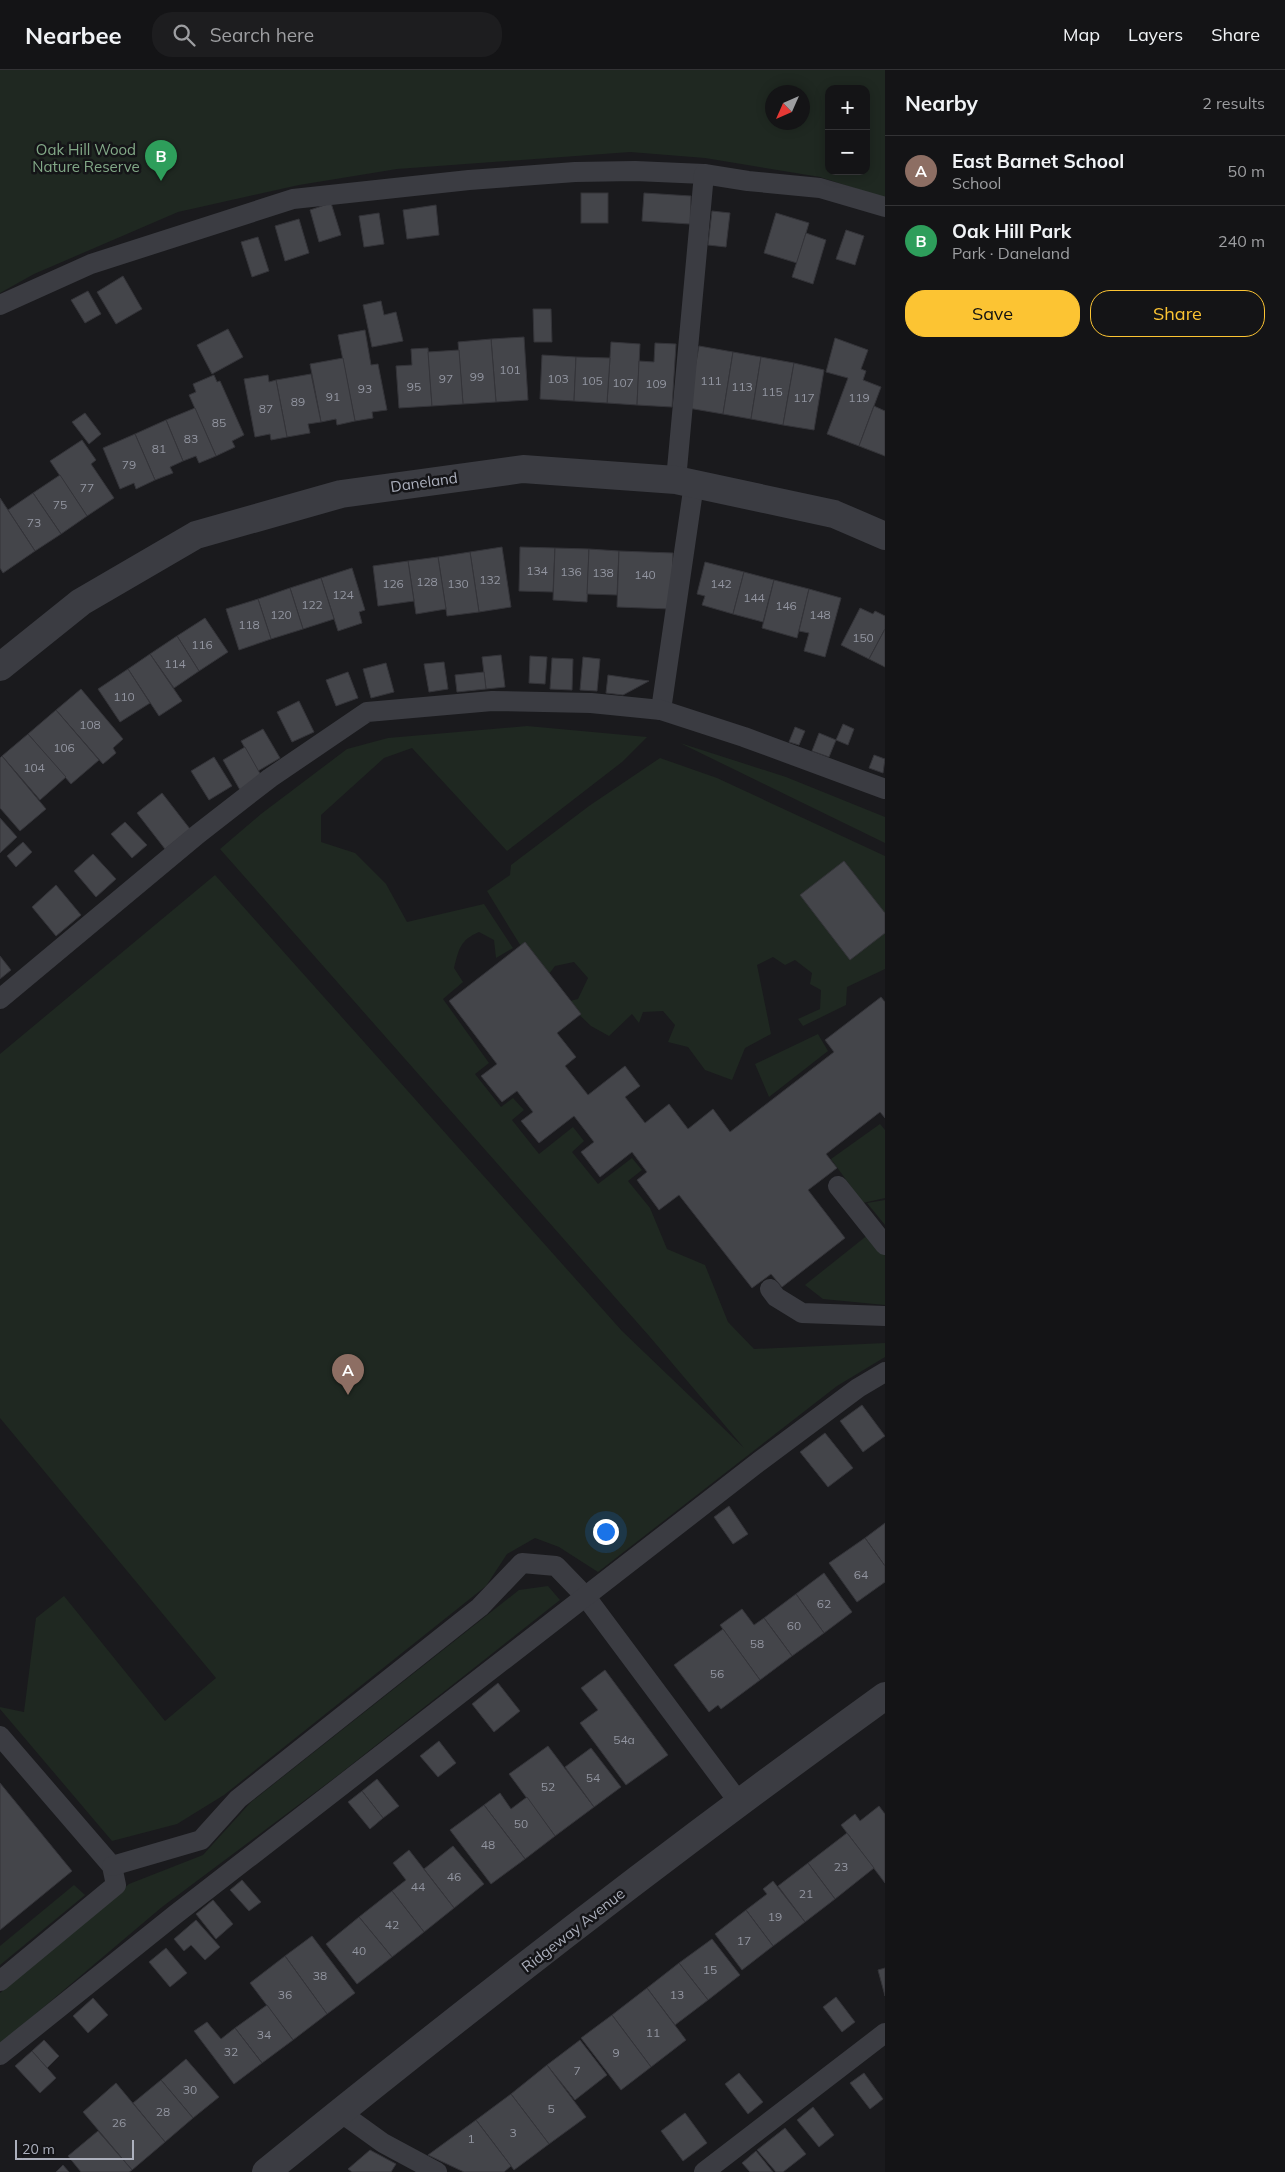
<!DOCTYPE html>
<meta charset="utf-8">
<style>
body{margin:0;font-family:Mulish,sans-serif;background:#1d1d1f;color:#f1f3f6}
.controls{position:absolute;right:15px;top:15px;display:grid;overflow:hidden;border-radius:10px;box-shadow:0 2px 12px #0003}
.controls button{width:45px;height:45px;display:grid;place-items:center;padding:0;border:0;border-bottom:1px solid #333335;background:#141416;color:#f1f3f6;font:25px sans-serif}
.compass{position:absolute;left:765px;top:15px;width:45px;height:45px;border-radius:50%;background:#141416;box-shadow:0 2px 12px #0003;rotate:225deg}
.scale{position:absolute;left:15px;bottom:12px;width:119px;box-sizing:border-box;padding-left:5px;border:2px solid #acb0bd;border-top:0;font-size:14px;line-height:18px;white-space:nowrap;color:#acb0bd;-webkit-text-stroke:4px #151518;paint-order:stroke}
.you{position:absolute;left:605px;top:1461px;width:18px;height:18px;margin:-12px;border:4px solid #fff;border-radius:50%;background:#1a73e8;box-shadow:0 0 0 8px #1a73e833}
.badge{display:grid;place-items:center;width:32px;height:32px;border-radius:50%;background:#fcc433;color:#fff;font-size:16px;font-weight:700}
.pin{position:absolute;translate:-50% -41px;filter:drop-shadow(0 1px 2px #0008)}
.pin::after{content:'';position:absolute;top:26px;width:18px;height:15px;background:inherit;clip-path:polygon(0 0,100% 0,50% 100%)}
.list{margin:0;padding:0;list-style:none}
h2{display:flex;justify-content:space-between;align-items:center;height:65px;margin:0;padding:0 20px;font-size:21px}
h2 small{font-size:16px;font-weight:400;color:#9d9ea1}
.list li{display:grid;grid-template-columns:32px 1fr auto;gap:15px;align-items:center;box-sizing:border-box;height:70px;padding:0 20px;border-top:1px solid #333335}
.list b{display:block;font-size:19px;white-space:nowrap}
.list p{margin:0;font-size:16px;white-space:nowrap;color:#9d9ea1}
.list em{font-size:16px;font-style:normal;color:#9d9ea1}
.actions{display:flex;gap:10px;padding:15px 20px}
.actions a{flex:1;padding:11px 0;border:1px solid #fcc433;border-radius:20px;text-align:center;font-size:18px;color:#fcc433}
.actions .main{background:#fcc433;color:#111}
.icon{flex:none;width:28px;height:28px;fill:none;stroke:currentColor;stroke-width:2;stroke-linecap:round;stroke-linejoin:round}
.map{position:relative;flex:none;width:885px;height:2102px;overflow:hidden}
header{display:flex;align-items:center;gap:30px;box-sizing:border-box;height:70px;padding:0 25px;background:#141416;border-bottom:1px solid #333335}
header strong{font-size:24px}
nav{display:flex;gap:28px;margin-inline-start:auto;font-size:18px}
.search{width:350px;height:45px;background:#1d1d1f;display:flex;align-items:center;gap:12px;box-sizing:border-box;padding:0 18px;border-radius:20px;color:#9d9ea1;font-size:19px}
main{display:flex}
aside{flex:1;background:#141416}
.map>svg:first-child{display:block}
.green{fill:#1f2821;fill-rule:evenodd}
.building{fill:#44454a;stroke:#343439}
.lines{fill:none;stroke-linecap:round;stroke-linejoin:round}
.lane{stroke:#3b3c42;stroke-width:20}
.street{stroke:#3b3c42;stroke-width:28}
.labels{text-anchor:middle;dominant-baseline:central;stroke-width:5;stroke-linejoin:round;paint-order:stroke}
.number-label{font-size:12px;fill:#9295a0}
.park-label{font-size:15px;fill:#82a887;stroke:#151518}
.street-label{font-size:15px;fill:#acb0bd;stroke:#151518}
</style>
<header>
<strong>Nearbee</strong>
<div class="search"><svg class="icon" aria-label="search" viewBox="0 0 24 24"><circle cx="10" cy="10" r="6"/><path d="M15 15l6 6"/></svg>Search here</div>
<nav><a>Map</a><a>Layers</a><a>Share</a></nav>
</header>
<main>
<div class="map">
<svg width="885" height="2102" viewBox="0 0 885 2102">
<rect width="100%" height="100%" fill="#1a1a1d"/>
<g class="green">
<path d="M0 0H885V128L820 107 705 88 630 82 397 99 299 115 178 142 34 204 0 223ZM829 19H866V101H829ZM772 22H802V52H772Z"/>
<path d="M527 656 647 667 622 692 507 781 412 678 384 688 321 745V772L355 783 386 814 407 852 484 834 513 878 496 888 494 870 479 862C460 870 459 879 454 898L463 912 443 929 489 993 475 1004 501 1037 513 1028 524 1040 512 1050 539 1084 573 1057 584 1071 572 1082 598 1114 632 1088 642 1100 628 1111 650 1138 667 1179 705 1195 728 1252 754 1279 885 1273V1287L837 1316 598 1502 559 1477 535 1468 507 1484 486 1516 224 1725 177 1754 112 1771 0 1639V1637L24 1642 36 1548 64 1526 165 1651 216 1608 0 1348V984L215 805 622 1261 744 1378 650 1267 220 779 261 744 347 679 388 668Z"/>
<polygon points="680,673 786,707 885,747 885,773"/>
<polygon points="660,688 717,708 885,786 885,899 847,917 846,935 803,956 798,949 820,939 821,920 810,914 812,903 795,890 785,895 773,887 757,895 771,964 745,978 732,1010 705,1000 688,977 668,972 675,955 663,941 643,942 639,953 632,944 609,966 591,956 566,932 578,929 588,908 574,892 555,896 543,912 487,821 510,805 511,795 589,736"/>
<polygon points="818,964 828,981 769,1027 755,994"/>
<polygon points="880,1054 885,1060 885,1128 863,1133 831,1089"/>
<polygon points="885,1130 885,1155 867,1133"/>
<polygon points="869,1164 885,1184 885,1235 823,1229 805,1215"/>
<polygon points="548,1516 560,1530 337,1706 162,1837 0,1974 0,1923 129,1814 203,1785 251,1732 519,1520"/>
<polygon points="74,1815 85,1825 0,1895 0,1876"/>
</g>
<g class="building">
<rect x="581" y="123" width="27" height="30"/>
<polygon points="644,123 691,126 690,154 642,151"/>
<polygon points="331,133 341,165 319,172 310,140"/>
<polygon points="436,135 439,165 407,169 403,140"/>
<polygon points="712,141 730,143 726,177 708,175"/>
<polygon points="379,143 384,174 364,177 359,146"/>
<polygon points="776,143 809,153 797,193 764,183"/>
<polygon points="299,149 309,183 285,191 275,156"/>
<polygon points="846,160 864,166 855,195 836,189"/>
<polygon points="806,163 826,170 813,214 792,207"/>
<polygon points="258,167 269,201 252,207 241,172"/>
<polygon points="123,206 142,239 116,254 97,222"/>
<polygon points="88,221 101,244 85,253 71,230"/>
<polygon points="381,231 384,245 396,242 403,271 372,277 363,235"/>
<polygon points="533,239 551,239 552,272 534,272"/>
<polygon points="228,259 243,287 212,304 197,275"/>
<polygon points="365,260 371,295 378,294 387,340 372,342 373,348 355,351 338,265"/>
<polygon points="524,267 528,330 496,332 491,269"/>
<polygon points="835,268 868,280 861,299 866,301 863,310 881,317 859,376 827,364 848,308 826,302"/>
<polygon points="491,269 496,332 463,334 458,272"/>
<polygon points="611,272 640,274 637,335 607,333"/>
<polygon points="655,273 676,274 672,337 637,335 639,291 654,292"/>
<polygon points="699,276 733,282 723,344 688,338"/>
<polygon points="428,278 432,336 399,338 396,296 412,295 411,279"/>
<polygon points="459,280 463,334 432,336 428,282"/>
<polygon points="733,282 761,287 751,349 723,344"/>
<polygon points="542,285 576,287 574,331 540,329"/>
<polygon points="576,287 610,288 607,333 574,331"/>
<polygon points="761,287 794,293 783,355 751,349"/>
<polygon points="343,288 355,351 337,355 336,349 321,352 310,294"/>
<polygon points="794,293 824,300 814,360 783,355"/>
<polygon points="311,304 321,352 308,354 310,363 287,367 276,310"/>
<polygon points="214,305 217,312 220,311 244,365 232,371 235,377 216,386 189,325 196,322 193,314"/>
<polygon points="268,305 269,312 276,310 287,367 271,370 270,364 255,367 244,309"/>
<polygon points="874,336 885,341 885,386 859,376"/>
<polygon points="195,338 216,386 199,393 196,386 183,391 166,350"/>
<polygon points="85,343 101,364 89,374 72,352"/>
<polygon points="166,350 183,391 170,397 173,403 155,410 135,364"/>
<polygon points="135,364 155,410 136,419 134,413 120,419 103,378"/>
<polygon points="82,370 96,390 91,394 114,428 87,446 50,391"/>
<polygon points="60,405 87,446 61,464 33,423"/>
<polygon points="33,423 61,464 35,481 8,440"/>
<polygon points="0,428 35,481 3,503 0,498"/>
<polygon points="502,477 511,537 479,542 470,482"/>
<polygon points="520,477 555,478 553,522 519,521"/>
<polygon points="555,478 589,479 587,532 553,530"/>
<polygon points="589,479 619,481 617,525 587,524"/>
<polygon points="619,481 673,483 671,539 617,537"/>
<polygon points="470,482 479,542 447,546 438,487"/>
<polygon points="438,487 446,539 416,544 408,491"/>
<polygon points="408,491 414,531 378,536 373,496"/>
<polygon points="705,492 744,502 733,544 702,535 705,526 697,524"/>
<polygon points="352,498 365,540 359,542 362,553 338,561 321,508"/>
<polygon points="744,502 774,510 763,552 733,544"/>
<polygon points="321,508 334,549 303,559 290,518"/>
<polygon points="774,510 809,519 797,568 762,558"/>
<polygon points="290,518 303,559 271,569 258,529"/>
<polygon points="809,519 841,528 825,587 804,581 809,563 799,561"/>
<polygon points="258,529 271,569 239,580 226,539"/>
<polygon points="860,538 873,544 875,541 885,546 885,559 869,589 841,575"/>
<polygon points="205,548 228,582 199,601 177,566"/>
<polygon points="885,559 885,597 869,589"/>
<polygon points="177,566 199,601 174,618 150,584"/>
<polygon points="150,584 182,631 159,646 128,599"/>
<polygon points="501,585 505,617 486,619 482,587"/>
<polygon points="530,586 547,587 545,614 529,613"/>
<polygon points="583,587 600,589 597,621 580,620"/>
<polygon points="552,588 573,589 572,620 550,619"/>
<polygon points="444,592 448,619 429,622 424,594"/>
<polygon points="386,593 394,622 371,628 363,599"/>
<polygon points="128,599 150,633 120,652 98,619"/>
<polygon points="348,602 358,628 336,636 326,610"/>
<polygon points="484,602 486,619 457,622 455,605"/>
<polygon points="608,605 649,611 623,625 606,623"/>
<polygon points="81,619 123,669 113,678 116,683 103,694 56,640"/>
<polygon points="299,631 314,662 292,672 277,642"/>
<polygon points="56,640 99,690 71,714 28,664"/>
<polygon points="843,654 854,659 848,675 836,670"/>
<polygon points="795,657 805,661 799,675 789,672"/>
<polygon points="263,659 280,688 258,701 241,671"/>
<polygon points="819,663 836,670 829,687 812,681"/>
<polygon points="28,664 66,707 40,730 2,686"/>
<polygon points="245,677 262,707 240,720 223,690"/>
<polygon points="874,685 885,689 883,703 869,698"/>
<polygon points="2,686 46,739 20,761 0,738 0,688"/>
<polygon points="214,687 232,716 209,730 191,701"/>
<polygon points="162,723 190,759 165,779 137,743"/>
<polygon points="0,748 17,767 0,783"/>
<polygon points="125,752 147,775 132,788 111,764"/>
<polygon points="23,772 32,782 16,797 7,786"/>
<polygon points="93,784 116,809 96,827 74,801"/>
<polygon points="844,791 885,843 885,863 850,890 800,825"/>
<polygon points="56,815 81,845 56,866 32,837"/>
<polygon points="525,872 581,944 557,963 576,987 565,996 588,1025 625,996 640,1016 625,1027 645,1053 669,1034 688,1059 713,1039 730,1062 834,982 825,970 881,927 885,932 885,1048 880,1042 826,1084 837,1098 808,1120 845,1168 782,1217 771,1204 752,1218 679,1125 659,1140 637,1110 647,1102 632,1082 600,1107 581,1082 594,1072 574,1046 539,1073 521,1051 533,1042 517,1021 502,1032 481,1006 497,994 449,931"/>
<polygon points="0,886 11,900 0,909"/>
<polygon points="862,1335 885,1366 863,1382 840,1351"/>
<polygon points="825,1363 853,1398 828,1417 800,1382"/>
<polygon points="729,1436 748,1464 733,1474 714,1447"/>
<polygon points="885,1453 885,1496 865,1468"/>
<polygon points="865,1468 885,1496 885,1512 857,1532 829,1493"/>
<polygon points="824,1503 852,1542 824,1563 796,1524"/>
<polygon points="796,1524 824,1563 792,1586 764,1548"/>
<polygon points="742,1539 754,1555 764,1548 792,1586 760,1610 720,1555"/>
<polygon points="723,1559 760,1610 721,1639 718,1635 709,1642 674,1595"/>
<polygon points="605,1600 668,1685 626,1715 580,1653 598,1640 581,1618"/>
<polygon points="498,1613 520,1641 494,1662 472,1634"/>
<polygon points="439,1671 456,1693 438,1707 420,1686"/>
<polygon points="548,1676 594,1737 555,1766 509,1704"/>
<polygon points="591,1678 621,1717 594,1737 565,1697"/>
<polygon points="377,1709 399,1736 383,1748 362,1721"/>
<polygon points="0,1713 72,1801 0,1860"/>
<polygon points="362,1721 383,1748 370,1759 348,1732"/>
<polygon points="500,1723 511,1739 527,1727 555,1766 525,1789 484,1735"/>
<polygon points="484,1735 525,1789 491,1814 450,1760"/>
<polygon points="879,1736 885,1744 885,1813 841,1755 855,1744 860,1751"/>
<polygon points="847,1763 874,1798 835,1829 808,1793"/>
<polygon points="453,1776 484,1814 454,1838 424,1799"/>
<polygon points="409,1780 454,1838 424,1862 392,1821 406,1810 393,1793"/>
<polygon points="808,1793 835,1829 805,1852 778,1816"/>
<polygon points="242,1810 261,1832 249,1841 230,1820"/>
<polygon points="773,1811 805,1852 773,1876 746,1840 767,1824 763,1819"/>
<polygon points="392,1821 424,1862 392,1887 359,1847"/>
<polygon points="213,1830 233,1854 216,1869 196,1844"/>
<polygon points="746,1840 773,1876 742,1900 715,1864"/>
<polygon points="359,1847 392,1887 357,1914 326,1874"/>
<polygon points="196,1850 220,1877 205,1890 191,1875 184,1881 174,1869"/>
<polygon points="312,1866 355,1923 327,1944 285,1886"/>
<polygon points="712,1869 740,1905 708,1930 679,1893"/>
<polygon points="166,1878 187,1903 170,1917 149,1892"/>
<polygon points="285,1886 327,1944 293,1970 250,1913"/>
<polygon points="679,1893 708,1930 675,1955 647,1918"/>
<polygon points="885,1898 885,1926 878,1900"/>
<polygon points="647,1918 686,1970 651,1997 612,1945"/>
<polygon points="836,1927 855,1952 842,1962 823,1937"/>
<polygon points="93,1928 108,1945 88,1963 73,1946"/>
<polygon points="267,1935 293,1970 262,1993 235,1958"/>
<polygon points="612,1945 651,1997 621,2020 581,1968"/>
<polygon points="207,1952 221,1969 235,1958 262,1993 234,2014 194,1961"/>
<polygon points="44,1970 59,1986 47,1998 32,1981"/>
<polygon points="580,1970 607,2005 575,2030 547,1995"/>
<polygon points="32,1981 56,2008 40,2023 15,1996"/>
<polygon points="186,1989 219,2027 193,2048 161,2010"/>
<polygon points="547,1995 586,2047 549,2074 511,2024"/>
<polygon points="739,2003 763,2032 748,2044 725,2014"/>
<polygon points="864,2003 883,2029 870,2039 850,2013"/>
<polygon points="161,2010 193,2048 165,2072 133,2033"/>
<polygon points="116,2013 165,2072 132,2100 83,2042"/>
<polygon points="511,2024 549,2074 514,2100 476,2050"/>
<polygon points="813,2037 834,2065 819,2077 797,2050"/>
<polygon points="685,2043 707,2073 683,2091 661,2061"/>
<polygon points="476,2050 511,2096 504,2102 464,2102 428,2085"/>
<polygon points="785,2058 806,2084 783,2102 776,2102 757,2080"/>
<polygon points="98,2061 132,2100 129,2102 81,2102 68,2086"/>
<polygon points="370,2080 396,2094 391,2102 352,2102 348,2099"/>
<polygon points="756,2081 773,2102 750,2102 742,2093"/>
<polygon points="63,2095 69,2102 56,2102"/>
</g>
<g class="lines">
<g class="lane">
<polyline points="0,235 91,194 293,129 469,110 575,102 635,101 704,104"/>
<polyline points="676,410 704,104 748,111 820,118 885,137"/>
<polyline points="661,640 694,414"/>
<polyline points="0,929 198,764 270,708 367,642 492,631 591,633 661,640 744,667 885,719"/>
<polyline points="838,1116 885,1175"/>
<polyline points="770,1219 776,1227 802,1243 885,1246"/>
<polyline points="0,1666 112,1796 116,1815 0,1911"/>
<polyline points="112,1796 201,1770 238,1729 480,1537 522,1493 556,1496 586,1527 738,1731"/>
<polyline points="0,1985 176,1844 760,1391 858,1318 885,1302"/>
<polyline points="340,2042 383,2073 437,2102"/>
<polyline points="704,2102 885,1963"/>
</g>
<g class="street">
<polyline points="0,597 81,532 196,465 341,424 523,399 676,410 834,444 885,466"/>
<path d="M266 2102C468 1938 674 1778 885 1626"/>
</g>
</g>
<g class="labels">
<g class="number-label">
<text x="510" y="299">101</text>
<text x="477" y="306">99</text>
<text x="446" y="308">97</text>
<text x="558" y="308">103</text>
<text x="592" y="310">105</text>
<text x="711" y="310">111</text>
<text x="623" y="312">107</text>
<text x="656" y="313">109</text>
<text x="414" y="316">95</text>
<text x="742" y="316">113</text>
<text x="365" y="318">93</text>
<text x="772" y="321">115</text>
<text x="333" y="326">91</text>
<text x="804" y="327">117</text>
<text x="859" y="327">119</text>
<text x="298" y="331">89</text>
<text x="266" y="338">87</text>
<text x="219" y="352">85</text>
<text x="191" y="368">83</text>
<text x="159" y="378">81</text>
<text x="129" y="394">79</text>
<text x="87" y="417">77</text>
<text x="60" y="434">75</text>
<text x="34" y="452">73</text>
<text x="537" y="500">134</text>
<text x="571" y="501">136</text>
<text x="603" y="502">138</text>
<text x="645" y="504">140</text>
<text x="490" y="509">132</text>
<text x="427" y="511">128</text>
<text x="393" y="513">126</text>
<text x="458" y="513">130</text>
<text x="721" y="513">142</text>
<text x="343" y="524">124</text>
<text x="754" y="527">144</text>
<text x="312" y="534">122</text>
<text x="786" y="535">146</text>
<text x="281" y="544">120</text>
<text x="820" y="544">148</text>
<text x="249" y="554">118</text>
<text x="863" y="567">150</text>
<text x="202" y="574">116</text>
<text x="175" y="593">114</text>
<text x="124" y="626">110</text>
<text x="90" y="654">108</text>
<text x="64" y="677">106</text>
<text x="34" y="697">104</text>
<text x="861" y="1504">64</text>
<text x="824" y="1533">62</text>
<text x="794" y="1555">60</text>
<text x="757" y="1573">58</text>
<text x="717" y="1603">56</text>
<text x="624" y="1669">54a</text>
<text x="593" y="1707">54</text>
<text x="548" y="1716">52</text>
<text x="521" y="1753">50</text>
<text x="488" y="1774">48</text>
<text x="841" y="1796">23</text>
<text x="454" y="1806">46</text>
<text x="418" y="1816">44</text>
<text x="806" y="1823">21</text>
<text x="775" y="1846">19</text>
<text x="392" y="1854">42</text>
<text x="744" y="1870">17</text>
<text x="359" y="1880">40</text>
<text x="710" y="1899">15</text>
<text x="320" y="1905">38</text>
<text x="285" y="1924">36</text>
<text x="677" y="1924">13</text>
<text x="653" y="1962">11</text>
<text x="264" y="1964">34</text>
<text x="231" y="1981">32</text>
<text x="616" y="1982">9</text>
<text x="577" y="2000">7</text>
<text x="190" y="2019">30</text>
<text x="551" y="2038">5</text>
<text x="163" y="2041">28</text>
<text x="119" y="2052">26</text>
<text x="513" y="2062">3</text>
<text x="471" y="2068">1</text>
</g>
<g class="park-label">
<text x="86" y="79">Oak Hill Wood<tspan x="86" dy="17">Nature Reserve</tspan></text>
</g>
<g class="street-label">
<text transform="translate(424 412) rotate(-8)">Daneland</text>
<text transform="translate(573 1860) rotate(-38)">Ridgeway Avenue</text>
</g>
</g>
</svg>
<div class="controls">
<button>+</button>
<button>−</button>
</div>
<svg class="compass" viewBox="-18 -18 36 36"><path d="M0-13l5 13h-10z" fill="#e53935"/><path d="M0 13l5-13h-10z" fill="#9d9ea1"/></svg>
<div class="scale">20 m</div>
<div class="you"></div>
<div class="pin badge" style="left:348px;top:1325px;background:#8d6e63">A</div>
<div class="pin badge" style="left:161px;top:111px;background:#2e9e5b">B</div>
</div>
<aside>
<h2>Nearby<small>2 results</small></h2>
<ul class="list">
<li><span class="badge" style="background:#8d6e63">A</span><div><b>East Barnet School</b><p>School</p></div><em>50 m</em></li>
<li><span class="badge" style="background:#2e9e5b">B</span><div><b>Oak Hill Park</b><p>Park · Daneland</p></div><em>240 m</em></li>
</ul>
<div class="actions"><a class="main">Save</a><a>Share</a></div>
</aside>
</main>
